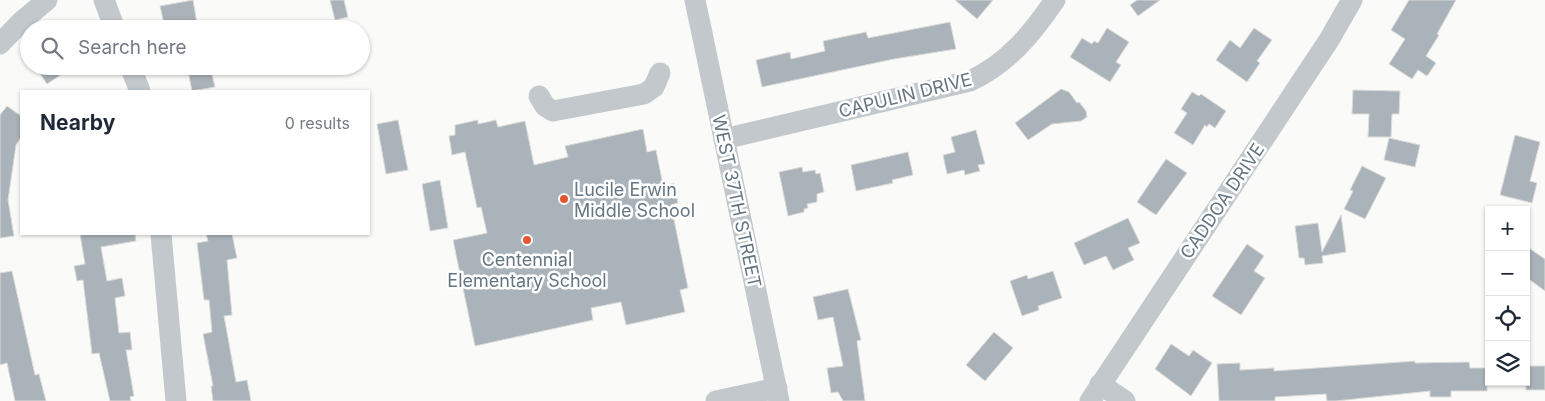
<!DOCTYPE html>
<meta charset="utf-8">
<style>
body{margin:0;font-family:Inter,sans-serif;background:#f2f2f3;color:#1f2937}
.controls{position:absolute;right:15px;bottom:15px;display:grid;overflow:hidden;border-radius:0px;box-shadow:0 1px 4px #0004}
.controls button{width:45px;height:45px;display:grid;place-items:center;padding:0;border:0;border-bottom:1px solid #e0e1e3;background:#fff;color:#1f2937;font:25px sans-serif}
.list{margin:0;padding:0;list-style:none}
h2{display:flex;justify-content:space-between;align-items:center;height:65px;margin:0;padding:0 20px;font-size:21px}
h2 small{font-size:16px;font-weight:400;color:#747a83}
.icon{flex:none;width:28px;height:28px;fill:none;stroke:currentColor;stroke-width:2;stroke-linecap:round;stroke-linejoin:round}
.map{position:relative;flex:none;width:1545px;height:401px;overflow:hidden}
.search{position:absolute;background:#fff;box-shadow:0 1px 4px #0004;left:20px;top:20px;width:350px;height:55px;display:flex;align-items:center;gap:12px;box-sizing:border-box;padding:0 18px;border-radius:28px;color:#747a83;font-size:19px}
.panel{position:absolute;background:#fff;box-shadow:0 1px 4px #0004;left:20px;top:90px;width:350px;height:145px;border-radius:0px}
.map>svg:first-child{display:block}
.building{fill:#aab3b9;stroke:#dcdcda}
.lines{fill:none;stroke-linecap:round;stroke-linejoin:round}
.minor{stroke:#c3c8cc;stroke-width:21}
.poi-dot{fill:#e4572e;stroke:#fff;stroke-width:2}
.labels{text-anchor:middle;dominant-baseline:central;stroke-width:5;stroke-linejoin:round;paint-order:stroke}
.street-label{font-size:18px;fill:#657683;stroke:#fff}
.poi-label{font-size:18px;fill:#657683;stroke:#fff;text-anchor:start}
</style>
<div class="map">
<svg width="1545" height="401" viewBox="0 0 1545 401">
<rect width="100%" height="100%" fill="#fafaf8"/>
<g class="building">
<polygon points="193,0 198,29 165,29 160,6"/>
<polygon points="330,0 344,0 348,17 335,20"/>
<polygon points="955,0 993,0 977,19"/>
<polygon points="1137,0 1160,0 1138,16 1130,5"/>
<polygon points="1409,0 1456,0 1437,34 1439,35 1426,56 1436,63 1427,76 1418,70 1412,79 1389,64 1405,39 1391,30"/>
<polygon points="950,22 956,49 894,59 762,87 756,60 790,52 791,59 825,51 823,41 866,32 868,38"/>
<polygon points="1107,28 1129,42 1116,62 1121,65 1110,82 1070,57 1082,38 1092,44 1094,41 1098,43"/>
<polygon points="1254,28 1272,40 1257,61 1260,63 1247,82 1216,60 1230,40 1240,48"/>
<polygon points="35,66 74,66 47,84"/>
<polygon points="187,66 210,66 215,87 192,91"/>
<polygon points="1061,89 1069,92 1077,103 1079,102 1086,111 1087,117 1081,121 1052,124 1028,140 1015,123"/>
<polygon points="1353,90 1400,91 1399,114 1392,114 1391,137 1368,137 1369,114 1352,114"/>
<polygon points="1192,92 1199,96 1201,94 1226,111 1215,128 1209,124 1207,127 1205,125 1193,145 1174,133 1187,113 1181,109"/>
<polygon points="7,106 21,116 21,137 16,145 8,200 14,236 0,238 0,115"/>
<polygon points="398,120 408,170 386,174 377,124"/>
<polygon points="478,120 478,124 496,120 498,127 525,121 534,165 568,157 565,146 643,129 647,152 656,150 663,185 674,183 678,203 671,205 688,288 680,290 685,312 626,325 621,302 591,308 593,320 475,346 453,240 487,233 481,207 477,208 465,152 452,155 449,136 455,135 455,125"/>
<polygon points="976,130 985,164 978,165 980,171 965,175 964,170 947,174 943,155 955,152 951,137"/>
<polygon points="1515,135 1540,142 1530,181 1537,183 1532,203 1500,195"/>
<polygon points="1389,138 1420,145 1415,167 1384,160"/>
<polygon points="908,152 913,175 892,180 893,183 856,191 851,165"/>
<polygon points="1166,159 1187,173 1156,215 1137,202"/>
<polygon points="1362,166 1386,178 1365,219 1344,209 1353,191 1350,190"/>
<polygon points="802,167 803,172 815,170 816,174 820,173 824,192 817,194 817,202 807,204 808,208 804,209 804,212 788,216 779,172"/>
<polygon points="440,180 448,228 430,231 422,184"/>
<polygon points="1341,215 1346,252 1322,256 1323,263 1305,265 1304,258 1299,258 1295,226 1318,223 1322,252"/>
<polygon points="1128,218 1140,243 1128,248 1134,260 1113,270 1106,256 1084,265 1074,243"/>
<polygon points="80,234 135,234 136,241 101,247 107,281 122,278 125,296 115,298 119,333 130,332 132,350 126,350 134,396 130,397 131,401 110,401 99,353 92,354 83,280 77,281 74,266 85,264"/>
<polygon points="206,234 232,234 237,258 227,260 232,315 224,316 236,382 247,380 251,401 213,401 211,386 213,386 203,334 212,332 209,300 204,300 197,243 208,241"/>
<polygon points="1247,244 1264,256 1254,271 1265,278 1241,315 1212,296"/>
<polygon points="1526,246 1545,259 1545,291 1526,277"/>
<polygon points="12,271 35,375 39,374 46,401 15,401 7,363 0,365 0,273"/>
<polygon points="1053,271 1062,298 1038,306 1039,310 1022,316 1010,281 1027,275 1028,279"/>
<polygon points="848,289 861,340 857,341 865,401 843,401 838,392 831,393 827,368 843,366 833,317 818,320 813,297"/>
<polygon points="994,332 1013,348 985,381 966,365"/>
<polygon points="1171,344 1189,356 1193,350 1212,363 1191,396 1155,369"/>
<polygon points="1415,361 1415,363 1469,362 1470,368 1487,368 1487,391 1451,391 1451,397 1430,397 1430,391 1336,401 1327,401 1326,394 1275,397 1275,401 1219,401 1217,364 1240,363 1240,370 1274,368 1274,371"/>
<rect x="1526" y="366" width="19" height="24"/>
</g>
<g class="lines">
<g class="minor">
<polyline points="104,0 115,29"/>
<polyline points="695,0 779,401"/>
<polyline points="0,44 21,22 47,0"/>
<polyline points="130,66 140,91"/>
<polyline points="539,96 545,106 553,111 644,94 654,87 660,73"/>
<path d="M724 139 970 81C1008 63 1031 35 1055 0"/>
<polyline points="161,234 176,401"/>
<polyline points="1100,384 1125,401"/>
<polyline points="716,401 777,388"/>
<polyline points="1090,401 1329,40 1352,0"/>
</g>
</g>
<g class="poi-dot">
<circle cx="564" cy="199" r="5"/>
<circle cx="527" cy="240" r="5"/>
</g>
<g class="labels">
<g class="street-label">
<text transform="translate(905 95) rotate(-14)">CAPULIN DRIVE</text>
<text transform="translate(737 201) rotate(78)">WEST 37TH STREET</text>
<text transform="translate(1222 201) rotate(-56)">CADDOA DRIVE</text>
</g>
<g class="poi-label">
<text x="574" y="189">Lucile Erwin<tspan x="574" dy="21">Middle School</tspan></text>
<text x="527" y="259" text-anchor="middle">Centennial<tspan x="527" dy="21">Elementary School</tspan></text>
</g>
</g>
</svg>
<div class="controls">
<button>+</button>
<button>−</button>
<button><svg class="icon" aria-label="locate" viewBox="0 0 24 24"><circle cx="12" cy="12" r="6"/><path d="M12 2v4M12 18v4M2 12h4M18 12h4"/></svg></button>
<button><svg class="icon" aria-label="layers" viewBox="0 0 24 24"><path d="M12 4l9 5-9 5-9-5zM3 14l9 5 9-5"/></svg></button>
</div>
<div class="search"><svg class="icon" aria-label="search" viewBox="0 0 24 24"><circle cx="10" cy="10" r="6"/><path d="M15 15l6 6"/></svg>Search here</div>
<section class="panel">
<h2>Nearby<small>0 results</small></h2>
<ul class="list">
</ul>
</section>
</div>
